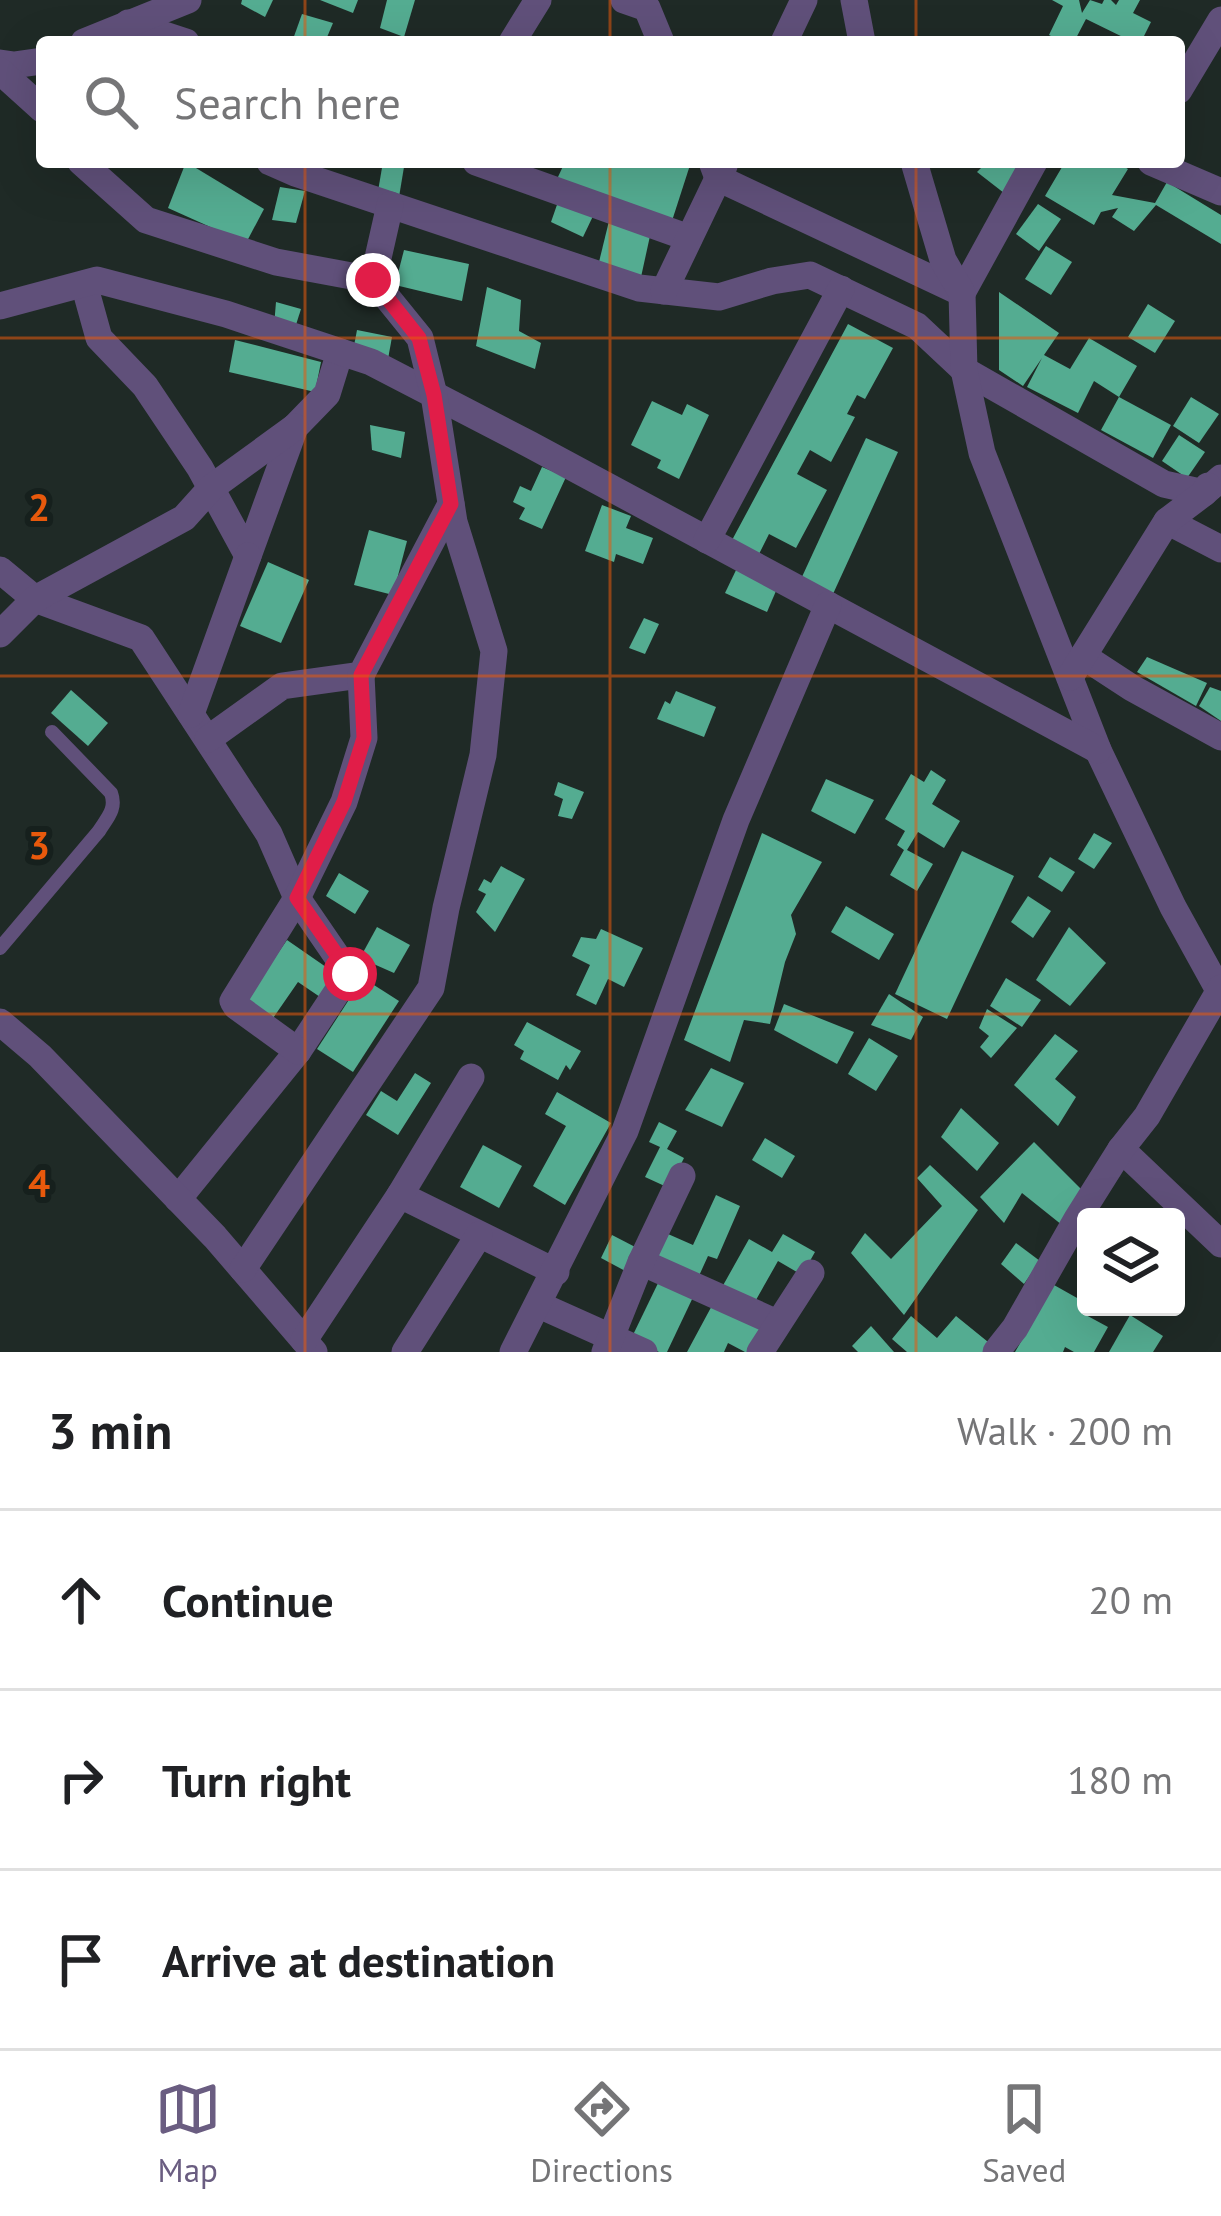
<!DOCTYPE html>
<meta charset="utf-8">
<style>
body{margin:0;font-family:"PT Sans",sans-serif;background:#f6f6f6;color:#202124}
.controls{position:absolute;right:36px;bottom:36px;display:grid;overflow:hidden;border-radius:12px;box-shadow:0 12px 48px #0002}
.controls button{width:108px;height:108px;display:grid;place-items:center;padding:0;border:0;border-bottom:3px solid #e0e0e0;background:#fff;color:#202124;font:60px sans-serif}
.stop{position:absolute;width:36px;height:36px;margin:-27px;border:9px solid #e11d48;border-radius:50%;background:#fff}
.stop.end{background:#e11d48;border-color:#fff;box-shadow:0 3px 12px #0008}
.list{margin:0;padding:0;list-style:none}
h2{display:flex;justify-content:space-between;align-items:center;height:156px;margin:0;padding:0 48px;font-size:51px}
h2 small{font-size:39px;font-weight:400;color:#757577}
.list li{display:grid;grid-template-columns:78px 1fr auto;gap:36px;align-items:center;box-sizing:border-box;height:180px;padding:0 48px;border-top:3px solid #e0e0e0}
.list b{display:block;font-size:45px;white-space:nowrap}
.list em{font-size:39px;font-style:normal;color:#757577}
.icon{flex:none;width:66px;height:66px;fill:none;stroke:currentColor;stroke-width:2;stroke-linecap:round;stroke-linejoin:round}
.map{position:relative;flex:none;width:1221px;height:1352px;overflow:hidden}
.search{position:absolute;background:#fff;box-shadow:0 12px 48px #0002;left:36px;right:36px;top:36px;height:132px;display:flex;align-items:center;gap:30px;box-sizing:border-box;padding:0 42px;border-radius:12px;color:#757577;font-size:45px}
.sheet{height:696px;background:#fff}
nav{display:flex;justify-content:space-around;align-items:center;box-sizing:border-box;height:168px;border-top:3px solid #e0e0e0;background:#fff;font-size:33px;color:#757577}
nav a{display:grid;justify-items:center;gap:6px}
nav .on{color:#6a5d81}
.map>svg:first-child{display:block}
.building{fill:#54ac91}
.lines{fill:none;stroke-linecap:round;stroke-linejoin:round}
.lane{stroke:#60507a;stroke-width:14}
.street{stroke:#60507a;stroke-width:27}
.route{stroke:#e11d48;stroke-width:15}
.grid{fill:none;stroke:#e8590c;stroke-width:3;stroke-opacity:0.55}
.grid-label{font-size:39px;text-anchor:middle;font-weight:bold;fill:#e8590c;stroke:#16201d;stroke-width:12;stroke-linejoin:round;paint-order:stroke}
</style>
<div class="map">
<svg width="1221" height="1352" viewBox="0 0 1221 1352">
<rect width="100%" height="100%" fill="#1f2a26"/>
<g class="building">
<polygon points="242,0 273,0 265,17 241,4"/>
<polygon points="320,0 358,0 353,13"/>
<polygon points="387,0 415,0 404,37 380,28"/>
<polygon points="1052,0 1079,0 1082,13 1090,0 1102,4 1104,0 1111,0 1116,5 1119,0 1140,0 1133,13 1151,22 1141,42 1133,42 1086,19 1074,42 1063,42 1049,35 1063,6"/>
<polygon points="302,14 333,23 325,42 292,42"/>
<polygon points="186,162 264,209 246,243 168,208"/>
<polygon points="383,162 404,167 399,197 378,191"/>
<polygon points="565,162 691,162 670,227 557,179"/>
<polygon points="987,162 1011,162 1021,169 1004,193 977,172"/>
<polygon points="1065,162 1116,162 1128,169 1112,195 1155,203 1167,182 1221,215 1221,244 1156,205 1134,231 1112,217 1118,208 1101,212 1094,225 1045,196"/>
<polygon points="280,187 305,191 296,223 272,220"/>
<polygon points="559,199 594,214 583,237 551,222"/>
<polygon points="1038,204 1061,219 1039,251 1016,234"/>
<polygon points="609,221 650,236 641,277 599,262"/>
<polygon points="1046,246 1072,262 1051,295 1025,279"/>
<polygon points="404,250 469,264 462,301 395,285"/>
<polygon points="487,287 521,300 519,331 541,343 535,369 476,346"/>
<polygon points="999,292 1059,333 1044,355 1070,369 1089,338 1137,366 1119,397 1094,381 1078,413 1027,387 1042,358 1023,386 999,370"/>
<polygon points="276,302 301,309 294,331 274,326"/>
<polygon points="1148,304 1175,321 1155,353 1128,337"/>
<polygon points="848,324 893,348 865,399 857,395 847,414 855,417 831,462 810,450 797,474 827,490 796,548 769,534 758,556 731,542"/>
<polygon points="357,330 392,337 388,359 353,351"/>
<polygon points="235,340 321,362 315,392 229,372"/>
<polygon points="1119,397 1171,425 1153,458 1101,430"/>
<polygon points="1191,397 1219,414 1199,443 1173,426"/>
<polygon points="652,401 682,415 687,404 709,415 679,479 657,468 661,460 631,445"/>
<polygon points="370,425 405,432 401,458 372,450"/>
<polygon points="1179,435 1205,452 1187,478 1162,461"/>
<polygon points="866,438 898,452 833,594 801,579"/>
<polygon points="542,467 566,477 542,529 519,519 525,508 513,502 520,486 531,491"/>
<polygon points="602,505 631,516 626,528 653,538 643,564 616,554 614,562 585,551"/>
<polygon points="369,530 407,541 393,595 354,585"/>
<polygon points="268,562 309,580 281,643 240,626"/>
<polygon points="738,566 779,584 767,612 725,593"/>
<polygon points="644,618 659,624 645,654 629,648"/>
<polygon points="1147,657 1207,683 1196,706 1137,672"/>
<polygon points="1210,687 1221,691 1221,721 1199,706"/>
<polygon points="71,690 108,723 88,746 51,713"/>
<polygon points="676,691 716,707 704,737 657,719 665,701 670,704"/>
<polygon points="931,770 946,780 932,804 960,821 944,848 918,832 907,850 933,864 917,891 890,875 904,850 897,845 905,831 885,819 911,774 924,782"/>
<polygon points="826,779 874,800 855,834 811,811"/>
<polygon points="558,782 584,792 572,819 558,816 563,799 554,795"/>
<polygon points="762,833 822,862 791,915 796,934 785,962 770,1024 744,1020 730,1062 684,1040"/>
<polygon points="1094,833 1112,843 1094,869 1078,859"/>
<polygon points="962,851 1014,876 947,1019 895,994"/>
<polygon points="1050,857 1075,872 1062,892 1038,877"/>
<polygon points="501,866 525,879 495,932 476,912 486,894 478,890 484,879 491,883"/>
<polygon points="339,873 369,891 355,914 326,896"/>
<polygon points="1028,896 1051,911 1033,938 1011,922"/>
<polygon points="846,906 894,934 879,960 831,932"/>
<polygon points="377,927 410,945 394,973 360,958"/>
<polygon points="1069,927 1106,963 1070,1006 1036,980"/>
<polygon points="601,929 643,948 624,987 608,979 596,1005 576,995 590,965 572,956 581,937 596,939"/>
<polygon points="287,940 339,976 323,999 298,982 271,1021 244,1002"/>
<polygon points="363,978 399,1001 353,1072 317,1049"/>
<polygon points="1006,978 1041,1000 1022,1027 990,1006"/>
<polygon points="889,994 923,1017 911,1040 871,1025"/>
<polygon points="784,1004 854,1032 837,1064 774,1030"/>
<polygon points="987,1009 1017,1028 991,1058 980,1047 989,1036 979,1028"/>
<polygon points="527,1022 581,1051 570,1070 566,1065 558,1080 520,1059 524,1051 514,1045"/>
<polygon points="1055,1034 1078,1051 1055,1079 1076,1097 1058,1126 1014,1085"/>
<polygon points="869,1038 898,1056 876,1091 848,1074"/>
<polygon points="711,1068 744,1083 722,1127 685,1110"/>
<polygon points="415,1073 431,1083 398,1135 366,1115 381,1091 397,1101"/>
<polygon points="557,1092 611,1123 565,1205 533,1186 566,1126 545,1114"/>
<polygon points="961,1108 999,1143 977,1171 941,1137"/>
<polygon points="659,1122 677,1131 667,1149 684,1158 669,1188 645,1177 660,1147 649,1142"/>
<polygon points="765,1138 795,1156 782,1178 752,1160"/>
<polygon points="1034,1142 1083,1191 1062,1225 1022,1193 1004,1223 980,1197"/>
<polygon points="483,1145 522,1166 499,1208 460,1187"/>
<polygon points="930,1165 978,1210 904,1315 851,1253 865,1233 891,1259 942,1206 917,1178"/>
<polygon points="716,1195 740,1206 717,1259 708,1256 698,1278 656,1259 668,1234 693,1245"/>
<polygon points="783,1234 815,1252 802,1275 778,1261 752,1307 721,1289 749,1239 772,1252"/>
<polygon points="612,1235 641,1250 629,1273 601,1258"/>
<polygon points="1016,1243 1040,1261 1024,1284 1001,1264"/>
<polygon points="661,1277 695,1293 667,1352 659,1352 631,1339"/>
<polygon points="1054,1285 1086,1303 1088,1307 1084,1314 1108,1327 1094,1352 1074,1352 1065,1347 1063,1352 1015,1352"/>
<polygon points="715,1300 767,1327 754,1352 745,1352 728,1343 724,1352 687,1352"/>
<polygon points="1130,1315 1163,1336 1153,1352 1109,1352"/>
<polygon points="911,1316 937,1338 956,1316 993,1346 988,1352 907,1352 892,1339"/>
<polygon points="871,1326 894,1352 858,1352 852,1346"/>
</g>
<g class="lines">
<path class="lane" d="M0 948 99 831C107 818 117 809 111 793L52 732"/>
<g class="street">
<polyline points="624,0 647,8 661,42"/>
<polyline points="854,0 862,42"/>
<polyline points="128,23 186,42"/>
<polyline points="84,42 188,0"/>
<polyline points="512,42 538,0"/>
<polyline points="784,42 804,0"/>
<polyline points="0,63 14,65 42,61"/>
<polyline points="0,71 42,109"/>
<polyline points="1179,90 1221,20"/>
<polyline points="81,162 146,220 276,262 373,280"/>
<polyline points="270,162 295,173 639,288 719,297 772,281 810,275 917,326 964,370 1164,484 1204,493 1221,478"/>
<polyline points="476,162 689,238"/>
<polyline points="712,162 718,178 962,293 1034,162"/>
<polyline points="914,162 943,260 962,293 964,370 982,453 1098,750 1173,907 1221,994"/>
<polyline points="1151,162 1221,192"/>
<polyline points="84,284 99,338 145,386 200,468 248,556 295,427 327,394 340,352"/>
<polyline points="664,291 724,166"/>
<polyline points="0,306 97,280 226,314 371,362 529,444 1098,750"/>
<polyline points="1167,521 1221,549"/>
<polyline points="707,540 841,289"/>
<polyline points="0,570 35,599 141,638 269,834 297,898 349,974 298,1051 178,1199"/>
<polyline points="0,634 35,599 184,518 211,488 295,427"/>
<polyline points="1083,656 1132,688 1221,737"/>
<polyline points="1070,677 1167,521 1204,493 1208,486"/>
<polyline points="191,714 248,556"/>
<polyline points="208,739 282,686 361,675 451,504"/>
<polyline points="0,1022 40,1056 215,1237 314,1352"/>
<polyline points="298,1051 236,1006 233,1001 297,898 344,802 364,738 361,675"/>
<polyline points="1121,1149 1221,1244"/>
<polyline points="400,1195 556,1272"/>
<polyline points="641,1262 777,1323"/>
<polyline points="243,1269 431,988 446,908 483,755 494,651 454,522 434,395 420,338 373,280 390,205"/>
<polyline points="539,1305 644,1352"/>
<polyline points="304,1340 400,1195 471,1077"/>
<polyline points="405,1352 479,1235"/>
<polyline points="513,1352 625,1131 736,820 828,605"/>
<polyline points="605,1352 641,1262 682,1176"/>
<polyline points="760,1352 811,1273"/>
<polyline points="996,1352 1015,1328 1077,1219 1121,1149 1147,1116 1221,988"/>
</g>
</g>
<g class="lines">
<polyline class="route" points="350,974 297,898 344,802 364,738 361,675 451,504 434,395 419,338 373,280"/>
</g>
<path class="grid" d="M305 0V42M610 0V42M916 0V42M305 162V1352M610 162V1352M916 162V1352M0 338H1221M0 676H1221M0 1014H1221"/>
<g class="grid-label">
<text x="39" y="521">2</text>
<text x="39" y="859">3</text>
<text x="39" y="1197">4</text>
</g>
</svg>
<div class="controls">
<button><svg class="icon" aria-label="layers" viewBox="0 0 24 24"><path d="M12 4l9 5-9 5-9-5zM3 14l9 5 9-5"/></svg></button>
</div>
<div class="stop" style="left:350px;top:974px"></div>
<div class="stop end" style="left:373px;top:280px"></div>
<div class="search"><svg class="icon" aria-label="search" viewBox="0 0 24 24"><circle cx="10" cy="10" r="6"/><path d="M15 15l6 6"/></svg>Search here</div>
</div>
<section class="sheet">
<h2>3 min<small>Walk · 200 m</small></h2>
<ul class="list">
<li><svg class="icon" aria-label="ahead" viewBox="0 0 24 24"><path d="M12 20V5M6 11l6-6 6 6"/></svg><div><b>Continue</b></div><em>20 m</em></li>
<li><svg class="icon" aria-label="right" viewBox="0 0 24 24"><path d="M7 20v-9h11M14 6l5 5-5 5"/></svg><div><b>Turn right</b></div><em>180 m</em></li>
<li><svg class="icon" aria-label="arrive" viewBox="0 0 24 24"><path d="M6 21V4h12l-3 4 3 4H6"/></svg><div><b>Arrive at destination</b></div></li>
</ul>
</section>
<nav>
<a class="on"><svg class="icon" aria-label="map" viewBox="0 0 24 24"><path d="M3 6l6-2 6 2 6-2v14l-6 2-6-2-6 2zM9 4v14M15 6v14"/></svg>Map</a>
<a><svg class="icon" aria-label="directions" viewBox="0 0 24 24"><path d="M12 3l9 9-9 9-9-9zM9 14v-3h6M13 9l2 2-2 2"/></svg>Directions</a>
<a><svg class="icon" aria-label="saved" viewBox="0 0 24 24"><path d="M7 4h10v16l-5-4-5 4z"/></svg>Saved</a>
</nav>
